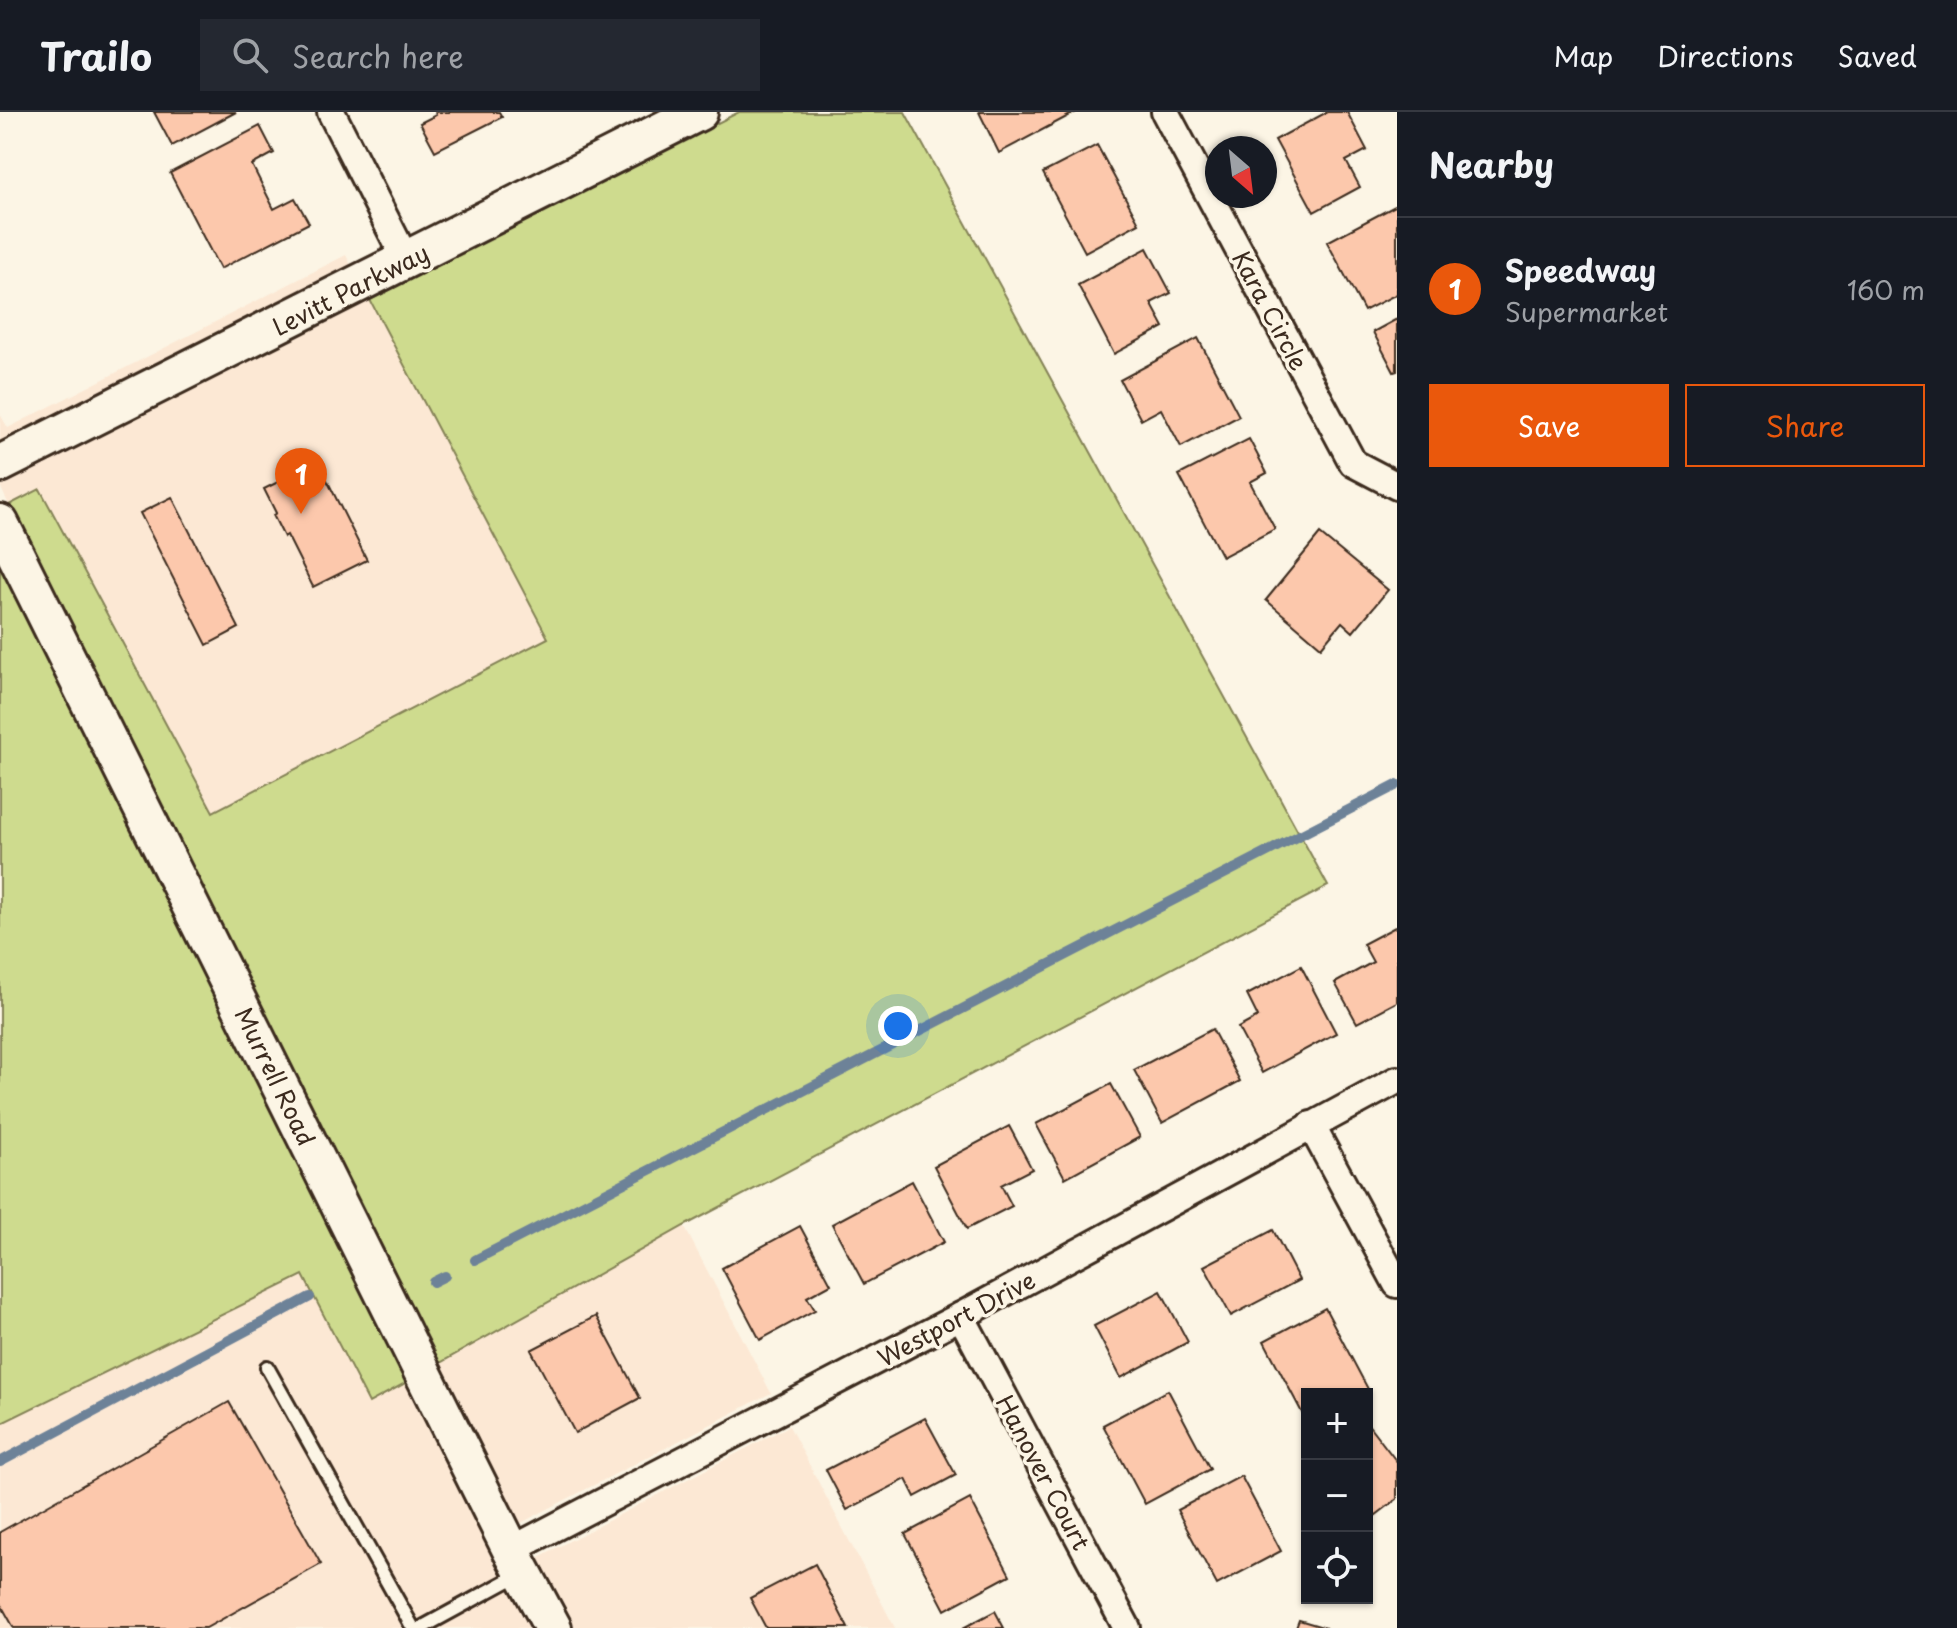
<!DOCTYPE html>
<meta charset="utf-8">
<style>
body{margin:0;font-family:"Playpen Sans",sans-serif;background:#242831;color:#f1f3f6}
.controls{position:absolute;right:24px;bottom:24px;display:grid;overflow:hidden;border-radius:0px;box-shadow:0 2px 6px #0004}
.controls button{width:72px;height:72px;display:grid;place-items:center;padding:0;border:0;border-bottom:2px solid #363941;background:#171b24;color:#f1f3f6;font:40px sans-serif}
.compass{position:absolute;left:1205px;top:24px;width:72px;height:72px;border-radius:50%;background:#171b24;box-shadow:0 2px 6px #0004;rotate:152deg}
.you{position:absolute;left:898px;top:914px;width:28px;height:28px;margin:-20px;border:6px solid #fff;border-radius:50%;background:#1a73e8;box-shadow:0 0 0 12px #1a73e833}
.badge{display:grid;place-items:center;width:52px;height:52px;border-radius:50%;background:#ea580c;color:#fff;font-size:26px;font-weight:700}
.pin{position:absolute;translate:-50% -66px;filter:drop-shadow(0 2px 4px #0008)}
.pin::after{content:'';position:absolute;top:42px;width:28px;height:24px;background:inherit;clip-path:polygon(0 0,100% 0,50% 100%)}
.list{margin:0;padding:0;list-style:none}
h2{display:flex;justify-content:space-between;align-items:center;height:104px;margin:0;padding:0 32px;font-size:34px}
h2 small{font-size:26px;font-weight:400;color:#9ea1a6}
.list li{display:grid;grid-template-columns:52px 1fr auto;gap:24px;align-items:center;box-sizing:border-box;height:144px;padding:0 32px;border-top:2px solid #363941}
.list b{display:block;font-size:30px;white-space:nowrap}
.list p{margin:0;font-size:26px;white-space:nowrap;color:#9ea1a6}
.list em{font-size:26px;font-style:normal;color:#9ea1a6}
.actions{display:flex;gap:16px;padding:24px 32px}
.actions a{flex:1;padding:18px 0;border:2px solid #ea580c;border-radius:0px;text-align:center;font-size:28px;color:#ea580c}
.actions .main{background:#ea580c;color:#fff}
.icon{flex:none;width:44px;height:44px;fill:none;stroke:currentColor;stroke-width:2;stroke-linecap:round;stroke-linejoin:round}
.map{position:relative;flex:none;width:1397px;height:1516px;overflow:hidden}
header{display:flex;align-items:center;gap:48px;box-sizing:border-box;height:112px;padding:0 40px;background:#171b24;border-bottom:2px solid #363941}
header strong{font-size:38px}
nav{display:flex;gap:44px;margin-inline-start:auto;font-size:28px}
.search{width:560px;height:72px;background:#242831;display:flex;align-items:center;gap:20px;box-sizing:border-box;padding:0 28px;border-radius:0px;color:#9ea1a6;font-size:30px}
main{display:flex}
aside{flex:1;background:#171b24}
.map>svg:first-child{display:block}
.built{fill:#fce8d4}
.green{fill:#cedb8e;stroke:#848256;stroke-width:2}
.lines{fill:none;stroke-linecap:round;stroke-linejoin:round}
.stream{stroke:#6d8298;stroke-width:10}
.building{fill:#fcc8ac;stroke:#3b2a1e;stroke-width:2}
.lane-casing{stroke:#3b2a1e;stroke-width:18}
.street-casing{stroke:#3b2a1e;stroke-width:32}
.secondary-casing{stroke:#3b2a1e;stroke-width:42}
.lane{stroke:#fcf5e5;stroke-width:12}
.street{stroke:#fcf5e5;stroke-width:26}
.secondary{stroke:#fcf5e5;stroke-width:36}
.labels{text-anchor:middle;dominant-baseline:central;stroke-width:7;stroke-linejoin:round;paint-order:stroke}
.street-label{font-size:24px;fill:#3b2a1e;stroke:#fcf5e5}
</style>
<header>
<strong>Trailo</strong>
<div class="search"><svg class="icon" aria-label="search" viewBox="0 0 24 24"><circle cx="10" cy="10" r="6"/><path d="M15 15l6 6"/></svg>Search here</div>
<nav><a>Map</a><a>Directions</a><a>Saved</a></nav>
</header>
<main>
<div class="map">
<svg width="1397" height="1516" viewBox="0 0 1397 1516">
<rect width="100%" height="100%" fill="#fcf5e5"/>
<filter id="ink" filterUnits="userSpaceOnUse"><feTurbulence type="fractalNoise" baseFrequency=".0125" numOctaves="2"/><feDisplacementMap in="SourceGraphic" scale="16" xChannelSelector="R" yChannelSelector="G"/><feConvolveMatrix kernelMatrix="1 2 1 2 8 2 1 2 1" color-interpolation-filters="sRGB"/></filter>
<g filter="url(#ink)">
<g class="built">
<polygon points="346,143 352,155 0,332 0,302 8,316"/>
<polygon points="370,188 549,526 213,700 40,377 9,393 0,374"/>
<polygon points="684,1114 771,1281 517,1413 438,1252"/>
<polygon points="303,1163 369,1291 409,1269 535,1516 0,1516 0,1312"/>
<polygon points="789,1314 895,1516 572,1516 535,1447"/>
</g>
<g class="green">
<polygon points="739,0 905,0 1328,774 684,1114 438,1252 9,393 40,377 213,700 548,526 370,188"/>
<polygon points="0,448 409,1269 369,1291 303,1163 0,1312"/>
</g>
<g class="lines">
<g class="stream">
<polyline points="475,1148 1397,673"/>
<polyline points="433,1170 445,1164"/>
<polyline points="0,1350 310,1185"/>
</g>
</g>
<g class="building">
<polygon points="154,0 236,0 172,34"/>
<polygon points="435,0 499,0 502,5 435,39 420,11 436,3"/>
<polygon points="979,0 1076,0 999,41"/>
<polygon points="1327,0 1347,0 1367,38 1346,49 1360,75 1314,100 1275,28"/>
<polygon points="260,14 274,41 252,53 274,97 295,86 309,111 220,157 170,61"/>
<polygon points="1097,33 1139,111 1085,140 1043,61"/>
<polygon points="1397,93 1397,182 1364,199 1327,130"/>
<polygon points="1147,136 1171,181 1151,191 1164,215 1114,242 1078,173"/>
<polygon points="1397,207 1397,259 1394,260 1373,220"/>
<polygon points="1198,226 1239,304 1181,335 1161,297 1141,308 1120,268"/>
<polygon points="1249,327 1267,361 1250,370 1275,417 1222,445 1179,363"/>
<polygon points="318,350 367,448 313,475 287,423 284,425 273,403 276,401 264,377"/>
<polygon points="172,385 239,516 207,533 140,401"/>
<polygon points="1320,422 1388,478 1353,520 1342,510 1321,535 1266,488"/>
<polygon points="1397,814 1397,890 1357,911 1335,871 1373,850 1363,832"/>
<polygon points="1301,854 1336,921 1262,961 1238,916 1258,905 1247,883"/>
<polygon points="1212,917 1240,969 1162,1011 1134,958"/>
<polygon points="1111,972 1140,1025 1065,1066 1036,1012"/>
<polygon points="1009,1014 1032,1057 1001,1073 1012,1094 967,1117 934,1054"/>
<polygon points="912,1069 944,1130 864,1172 832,1112"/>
<polygon points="800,1114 831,1172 807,1185 815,1198 760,1228 722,1156"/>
<polygon points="1273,1118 1299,1168 1231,1204 1204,1154"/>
<polygon points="1161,1179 1188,1230 1121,1266 1094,1214"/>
<polygon points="1325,1196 1368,1277 1359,1282 1307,1282 1307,1310 1264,1229"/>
<polygon points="596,1204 640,1286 575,1321 531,1238"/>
<polygon points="1168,1278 1210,1357 1145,1392 1103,1313"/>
<polygon points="229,1290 321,1452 206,1516 14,1516 0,1491 0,1420"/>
<polygon points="925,1306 956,1363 915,1385 906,1367 847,1398 826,1358"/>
<polygon points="1367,1311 1397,1350 1397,1387 1367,1410"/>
<polygon points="1241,1364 1281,1439 1217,1473 1177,1398"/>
<polygon points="970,1387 1010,1463 945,1498 905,1422"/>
<polygon points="815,1452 848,1516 766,1516 750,1486"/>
<polygon points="995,1499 1004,1516 963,1516"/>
<polygon points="1299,1508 1326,1516 1296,1516"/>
</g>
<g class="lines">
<g class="lane-casing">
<g id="lane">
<polyline points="267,1255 413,1516"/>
<polyline points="421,1516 520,1462"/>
</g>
</g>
<g class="street-casing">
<g id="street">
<polyline points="331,0 406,148"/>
<polyline points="1165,0 1353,351 1397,374"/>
<polyline points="1311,1013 1397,1172"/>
<polyline points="961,1204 1127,1516"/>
<polyline points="511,1438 961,1204 1397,968"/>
</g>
</g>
<g class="secondary-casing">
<g id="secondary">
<polyline points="0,352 699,0"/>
<polyline points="0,411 511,1438 553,1516"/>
</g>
</g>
<use href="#lane" class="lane"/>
<use href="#street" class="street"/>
<use href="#secondary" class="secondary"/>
</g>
</g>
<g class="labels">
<g class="street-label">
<text transform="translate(350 177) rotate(-27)">Levitt Parkway</text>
<text transform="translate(1271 198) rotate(62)">Kara Circle</text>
<text transform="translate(276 964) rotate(64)">Murrell Road</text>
<text transform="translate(956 1206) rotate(-28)">Westport Drive</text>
<text transform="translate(1044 1360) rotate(62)">Hanover Court</text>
</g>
</g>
</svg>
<div class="controls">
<button>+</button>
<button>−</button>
<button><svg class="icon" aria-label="locate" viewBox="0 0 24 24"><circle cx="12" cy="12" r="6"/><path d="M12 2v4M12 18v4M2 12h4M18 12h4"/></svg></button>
</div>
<svg class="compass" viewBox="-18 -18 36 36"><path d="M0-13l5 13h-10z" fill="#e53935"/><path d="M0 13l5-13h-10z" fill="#9ea1a6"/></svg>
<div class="you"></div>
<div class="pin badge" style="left:301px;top:402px">1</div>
</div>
<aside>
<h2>Nearby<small></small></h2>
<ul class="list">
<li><span class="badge">1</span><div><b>Speedway</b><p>Supermarket</p></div><em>160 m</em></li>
</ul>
<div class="actions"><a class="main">Save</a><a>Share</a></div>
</aside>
</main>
